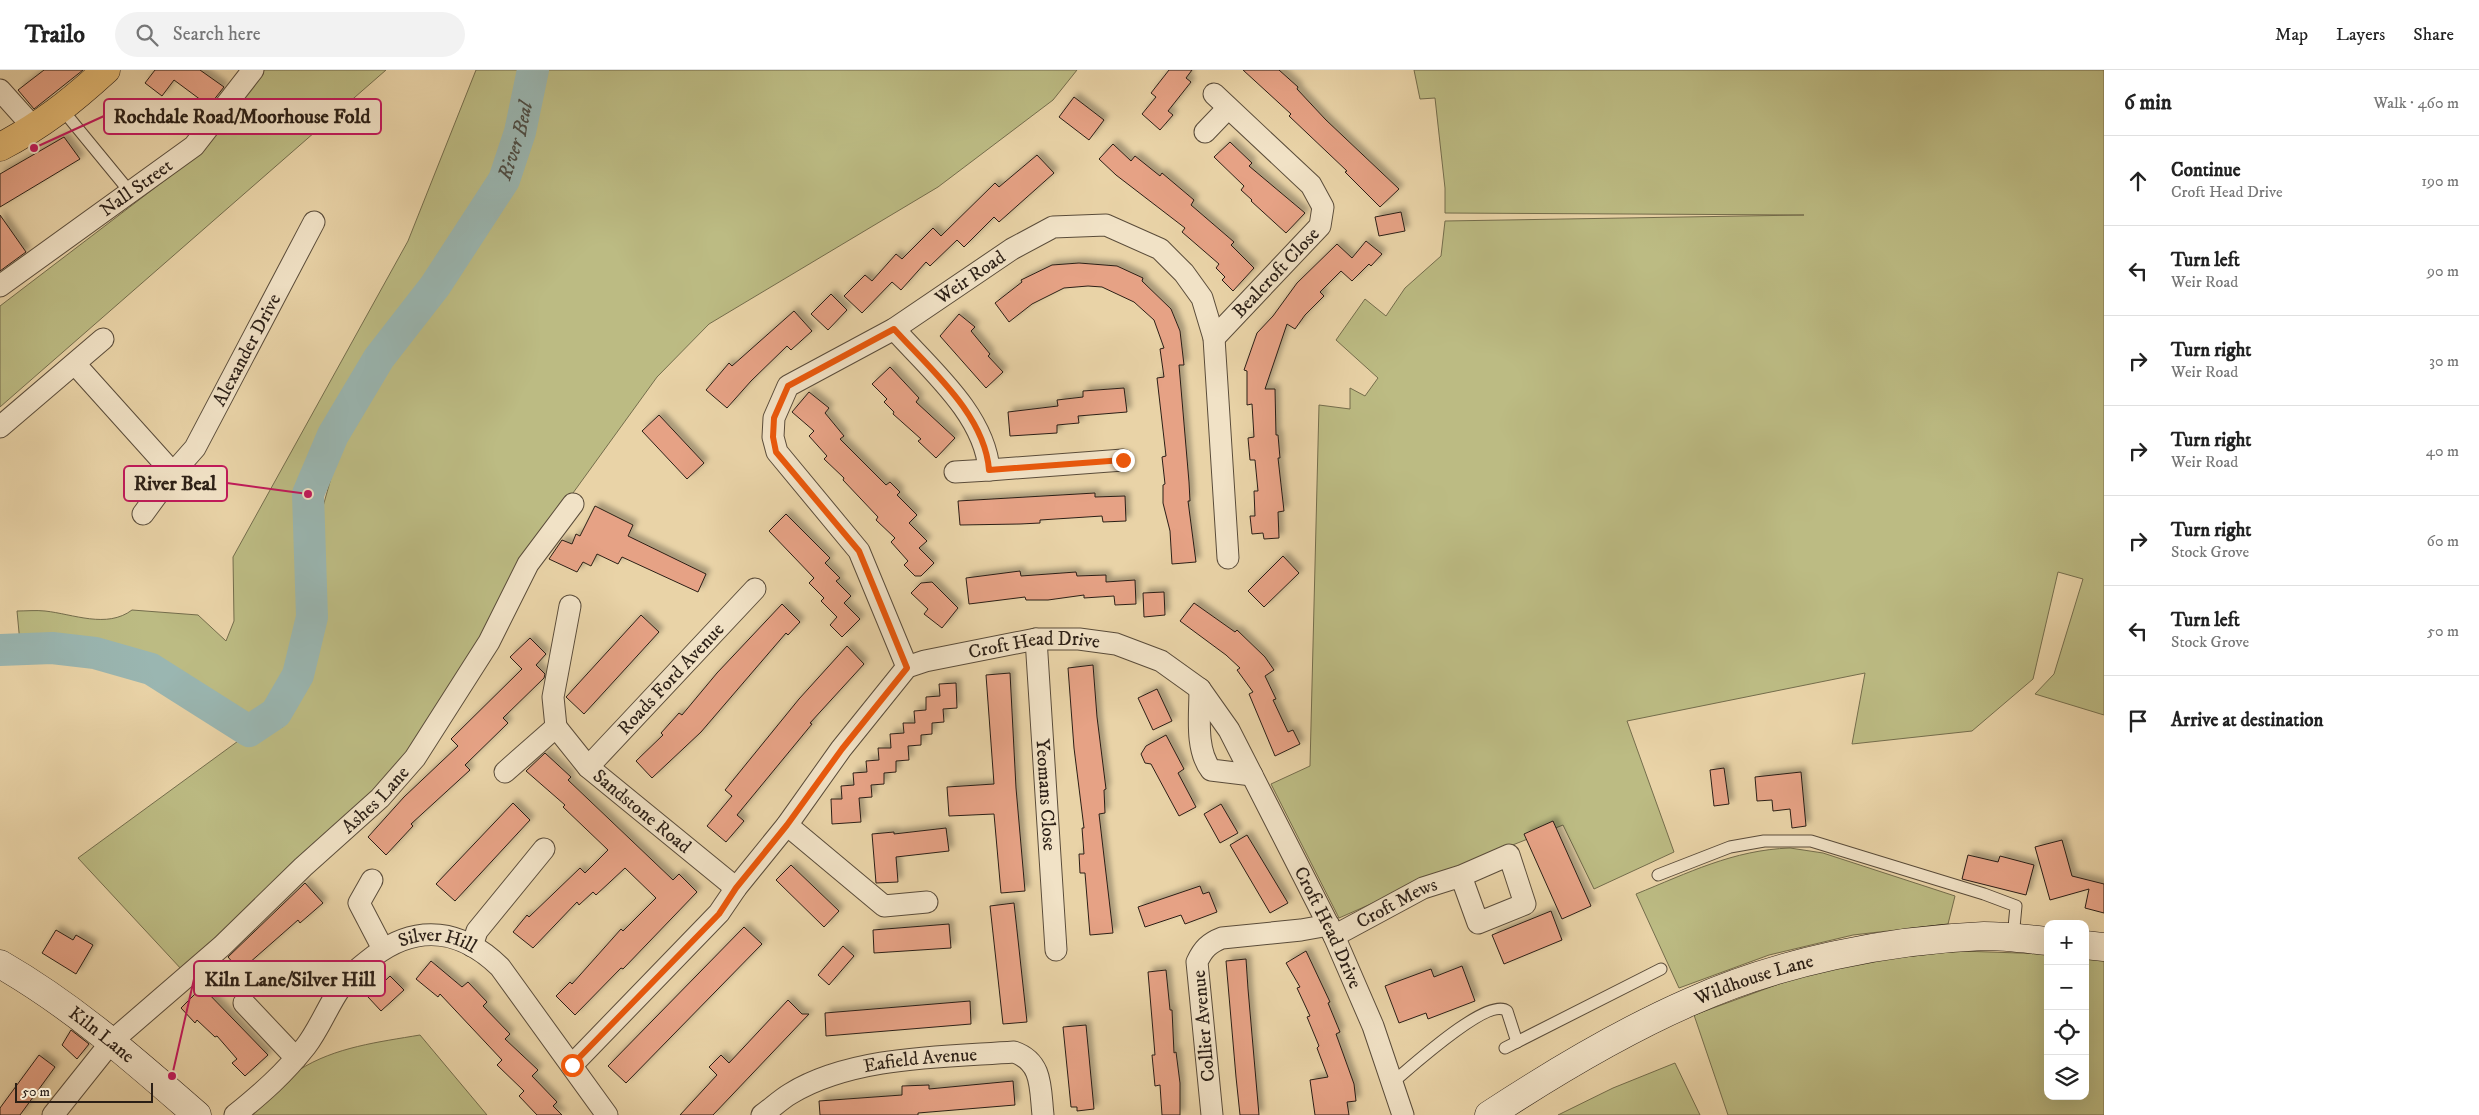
<!DOCTYPE html>
<meta charset="utf-8">
<style>
body{margin:0;font-family:"IM FELL DW Pica",serif;background:#f2f2f2;color:#222}
.controls{position:absolute;right:15px;bottom:15px;display:grid;overflow:hidden;border-radius:10px;box-shadow:0 5px 20px #0002}
.controls button{width:45px;height:45px;display:grid;place-items:center;padding:0;border:0;border-bottom:1px solid #e0e0e0;background:#fff;color:#222;font:25px sans-serif}
.scale{position:absolute;left:15px;bottom:12px;width:138px;box-sizing:border-box;padding-left:5px;border:2px solid #2b1f16;border-top:0;font-size:14px;line-height:18px;white-space:nowrap;color:#2b1f16;-webkit-text-stroke:4px #f1e2c6;paint-order:stroke}
.stop{position:absolute;width:15px;height:15px;margin:-11px;border:4px solid #ea580c;border-radius:50%;background:#fff}
.stop.end{background:#ea580c;border-color:#fff;box-shadow:0 1px 5px #0008}
.list{margin:0;padding:0;list-style:none}
h2{display:flex;justify-content:space-between;align-items:center;height:65px;margin:0;padding:0 20px;font-size:21px}
h2 small{font-size:16px;font-weight:400;color:#767676}
.list li{display:grid;grid-template-columns:32px 1fr auto;gap:15px;align-items:center;box-sizing:border-box;height:90px;padding:0 20px;border-top:1px solid #e0e0e0}
.list b{display:block;font-size:19px;white-space:nowrap}
.list p{margin:0;font-size:16px;white-space:nowrap;color:#767676}
.list em{font-size:16px;font-style:normal;color:#767676}
.icon{flex:none;width:28px;height:28px;fill:none;stroke:currentColor;stroke-width:2;stroke-linecap:round;stroke-linejoin:round}
.map{position:relative;flex:none;width:2104px;height:1045px;overflow:hidden}
header{display:flex;align-items:center;gap:30px;box-sizing:border-box;height:70px;padding:0 25px;background:#fff;border-bottom:1px solid #e0e0e0}
header strong{font-size:24px}
nav{display:flex;gap:28px;margin-inline-start:auto;font-size:18px}
.search{width:350px;height:45px;background:#f2f2f2;display:flex;align-items:center;gap:12px;box-sizing:border-box;padding:0 18px;border-radius:28px;color:#767676;font-size:19px}
main{display:flex}
aside{flex:1;background:#fff}
.map>svg:first-child{display:block}
.green{fill:#bcbb83;stroke:#746d4c}
.lines{fill:none;stroke-linecap:round;stroke-linejoin:round}
.river{stroke:#9ab6b1;stroke-width:32}
.building{fill:#e6a285;stroke:#2b1f16;filter:url(#shadow)}
.lane-casing{stroke:#5a4c3a;stroke-width:13}
.street-casing{stroke:#5a4c3a;stroke-width:23}
.secondary-casing{stroke:#2b1f16;stroke-width:29}
.primary-casing{stroke:#2b1f16;stroke-width:29}
.lane{stroke:#f1e2c6;stroke-width:11}
.street{stroke:#f1e2c6;stroke-width:21}
.secondary{stroke:#f1e2c6;stroke-width:28}
.primary{stroke:#e4ba74;stroke-width:28}
.route{stroke:#ea580c;stroke-width:6}
.labels{text-anchor:middle;dominant-baseline:central;stroke-width:4;stroke-linejoin:round;paint-order:stroke}
.street-label{font-size:19px;fill:#2b1f16;stroke:#f1e2c6}
.water-label{font-size:20px;font-style:italic;fill:#4c4c44;stroke:#f1e2c6}
.leader{fill:none;stroke:#c2185b;stroke-width:2}
.callout-dot{fill:#c2185b;stroke:#f1e2c6;stroke-width:2}
.callout{fill:#f1e2c6;stroke:#c2185b;stroke-width:2}
.callout-label{font-size:20px;text-anchor:middle;font-weight:bold;fill:#2b1f16}
</style>
<header>
<strong>Trailo</strong>
<div class="search"><svg class="icon" aria-label="search" viewBox="0 0 24 24"><circle cx="10" cy="10" r="6"/><path d="M15 15l6 6"/></svg>Search here</div>
<nav><a>Map</a><a>Layers</a><a>Share</a></nav>
</header>
<main>
<div class="map">
<svg width="2104" height="1045" viewBox="0 0 2104 1045">
<defs>
<filter id="shadow"><feDropShadow dx="4.5" dy="-4.5" stdDeviation="2.5" flood-color="#0004"/></filter>
</defs>
<rect width="100%" height="100%" fill="#e9d3a7"/>
<filter id="stains"><feTurbulence type="fractalNoise" baseFrequency=".004" numOctaves="4"/><feColorMatrix values="0 0 0 0 .2 0 0 0 0 .09 0 0 0 0 .02 0 0 0 .5 -.17"/></filter>
<radialGradient id="worn" r=".72"><stop offset=".6" stop-color="#630" stop-opacity="0"/><stop offset="1" stop-color="#630" stop-opacity=".3"/></radialGradient>
<g class="green">
<polygon points="261,0 386,0 0,337 0,236 190,91"/>
<path d="M476 0H526L512 63 495 104 426 214 368 290 327 362 301 426 304 549 292 598 274 634 260 646C221 645 195 617 162 598 126 579 61 573 20 573L17 541C26 541 36 540 45 541 73 544 107 559 132 540L198 545 226 571 234 551 233 487 408 171Z"/>
<polygon points="543,0 1077,0 1053,30 938,117 709,254 657,307 544,463 403,696 183,901 78,788 245,666 265,666 284,656 302,625 318,584 322,440 335,394 375,313 483,168 522,97"/>
<polygon points="1414,0 2104,0 2104,645 2035,624 2054,604 2083,509 2058,502 2033,609 1972,661 1852,674 1865,603 1627,651 1674,782 1594,819 1563,755 1432,807 1339,848 1271,714 1310,696 1319,335 1350,339 1350,318 1365,326 1378,308 1336,270 1365,229 1386,246 1405,218 1441,186 1445,151 1804,145 1445,143 1445,118 1435,28 1420,29"/>
<path d="M1790 778 1823 783 1955 826 1948 854 1853 865 1769 885 1679 918 1636 824C1688 803 1733 780 1790 778Z"/>
<polygon points="1960,881 2048,884 2048,1026 2085,1026 2085,887 2104,889 2104,1045 1728,1045 1694,945 1798,907 1876,890"/>
<path d="M420 965 487 1045H247C264 1030 280 1012 299 1000 335 977 379 972 420 965Z"/>
<polygon points="1675,993 1700,1045 1558,1045 1613,1018"/>
</g>
<g class="lines">
<path class="river" id="s1" d="M0 580 52 578 95 583 151 599 249 661 276 643 298 605 312 547 308 424 333 365 379 288 435 216 504 110 520 62 533 0"/>
</g>
<g class="building">
<polygon points="44,0 83,0 34,39 18,20"/>
<polygon points="155,0 200,0 224,17 209,36 174,10 162,26 145,13"/>
<polygon points="1169,0 1192,0 1186,8 1191,12 1168,41 1173,45 1160,60 1142,44 1156,27 1151,23"/>
<polygon points="1243,0 1279,0 1298,17 1297,19 1326,50 1399,119 1380,137 1345,102 1347,101 1289,46 1291,44"/>
<polygon points="1074,27 1104,50 1089,70 1059,47"/>
<polygon points="64,67 80,89 0,137 0,104"/>
<polygon points="1230,72 1252,93 1249,96 1305,143 1286,163 1251,131 1252,130 1241,120 1244,116 1214,87"/>
<polygon points="1113,74 1131,91 1135,86 1160,106 1162,103 1194,130 1191,135 1234,172 1231,175 1254,198 1233,221 1222,210 1225,207 1216,198 1219,194 1182,162 1185,158 1116,105 1099,89"/>
<polygon points="1037,85 1054,103 999,152 994,147 964,177 957,170 930,196 926,192 901,220 892,212 862,243 844,226 865,205 872,211 896,184 902,189 933,158 941,166 995,113 999,117"/>
<polygon points="1401,142 1405,161 1379,166 1375,147"/>
<polygon points="0,145 26,182 0,201"/>
<polygon points="1366,171 1382,184 1371,196 1369,194 1352,211 1341,201 1320,222 1324,226 1305,245 1295,259 1287,254 1265,319 1275,319 1276,365 1278,365 1280,388 1278,388 1284,441 1278,442 1279,468 1264,469 1263,463 1252,464 1250,446 1255,446 1254,421 1258,421 1255,390 1250,390 1248,368 1254,367 1252,334 1247,335 1247,301 1244,300 1257,263 1273,246 1297,213 1337,174 1352,188"/>
<polygon points="1079,193 1117,196 1143,208 1142,211 1171,239 1180,261 1184,295 1179,295 1189,412 1190,431 1188,431 1196,492 1172,494 1170,461 1163,433 1163,415 1165,414 1162,387 1166,386 1157,308 1164,307 1160,279 1164,278 1154,250 1134,232 1102,217 1088,216 1064,218 1032,234 1009,252 995,233 1022,212 1021,210 1052,195"/>
<polygon points="831,224 847,240 828,260 811,244"/>
<polygon points="794,241 812,261 791,280 787,276 751,311 727,338 706,320 729,293 732,296"/>
<polygon points="959,244 975,257 971,261 990,284 988,286 1003,302 986,318 940,266"/>
<polygon points="890,297 919,328 916,332 955,368 936,388 918,371 921,369 893,344 894,342 884,332 887,329 872,314"/>
<polygon points="1124,318 1127,342 1078,346 1079,353 1057,355 1057,363 1010,366 1008,342 1058,336 1057,330 1083,327 1083,321"/>
<polygon points="809,322 829,338 825,343 844,366 840,369 886,415 890,412 900,422 897,425 917,445 909,453 927,471 919,478 934,493 921,506 915,506 904,495 908,491 891,472 895,468 876,450 878,447 843,410 844,408 824,389 827,386 809,366 814,361 792,342"/>
<polygon points="659,345 704,393 687,409 642,361"/>
<polygon points="1095,423 1095,427 1125,426 1126,451 1103,452 1102,446 1040,450 1040,453 1020,454 960,455 958,431"/>
<polygon points="595,436 633,455 628,466 706,504 698,522 622,487 618,494 597,484 591,496 583,492 577,502 549,489 562,470 572,474 576,464 580,466"/>
<polygon points="786,444 830,488 825,493 840,508 836,511 851,526 844,533 860,549 842,567 830,555 837,547 821,531 824,528 809,513 814,508 769,461"/>
<polygon points="1283,486 1299,503 1264,537 1248,521"/>
<polygon points="1020,501 1021,506 1076,502 1077,506 1106,505 1106,512 1135,510 1136,534 1115,535 1114,526 1084,528 1084,525 1048,530 1026,530 1025,527 969,534 966,508"/>
<polygon points="932,512 958,538 942,558 924,544 928,539 911,523 921,513"/>
<polygon points="1164,522 1165,545 1144,547 1143,523"/>
<polygon points="1194,533 1235,562 1237,560 1265,587 1274,600 1265,606 1276,629 1273,630 1288,662 1293,660 1300,674 1275,686 1249,624 1253,622 1237,600 1240,598 1226,585 1180,551"/>
<polygon points="782,534 800,552 788,565 786,563 701,662 652,708 636,691 663,665 661,663 679,643 682,645 717,603"/>
<polygon points="641,545 659,562 584,644 566,627"/>
<polygon points="530,568 546,584 536,595 545,604 544,608 503,648 508,653 465,695 470,700 411,754 413,756 386,785 368,767 404,727 458,676 451,669 522,599 510,587"/>
<polygon points="847,576 864,594 810,653 812,654 737,745 744,751 726,772 707,756 732,726 725,720 799,629"/>
<polygon points="1093,595 1097,647 1106,719 1104,720 1105,743 1099,744 1113,863 1090,865 1085,803 1080,803 1079,784 1084,784 1082,758 1084,758 1074,678 1068,598"/>
<polygon points="1010,603 1016,718 1025,821 1001,823 994,744 949,746 947,717 994,714 986,605"/>
<polygon points="956,613 957,638 943,639 944,652 932,653 932,664 921,665 921,675 908,676 909,690 896,691 896,702 884,703 884,714 871,715 872,727 859,728 861,752 832,754 831,729 842,729 841,716 854,715 853,703 867,702 866,691 879,690 878,678 891,678 890,664 904,663 903,653 915,653 914,641 926,640 926,627 940,626 939,614"/>
<polygon points="1157,619 1172,651 1153,660 1138,628"/>
<polygon points="1166,665 1184,699 1178,703 1196,737 1179,746 1151,694 1145,693 1141,684 1146,676"/>
<polygon points="545,683 571,707 568,710 673,810 679,804 697,822 623,899 621,898 575,945 556,926 570,912 572,914 621,859 623,861 656,828 625,798 596,825 593,822 579,835 577,832 533,878 513,862 527,845 529,847 580,798 585,803 608,780 563,737 565,735 526,701"/>
<polygon points="1724,698 1729,734 1714,736 1710,700"/>
<polygon points="1801,702 1806,756 1792,758 1790,739 1773,741 1772,730 1757,731 1755,707"/>
<polygon points="513,733 530,750 455,831 436,814"/>
<polygon points="1221,734 1238,763 1220,773 1204,744"/>
<polygon points="1553,751 1591,836 1562,849 1524,764"/>
<polygon points="946,758 949,781 896,787 898,812 876,813 872,764 894,762 894,764"/>
<polygon points="1247,765 1288,833 1270,843 1230,775"/>
<polygon points="2062,770 2072,806 2104,814 2104,843 2085,838 2089,819 2050,830 2035,777"/>
<polygon points="1968,785 1998,792 2000,786 2034,795 2026,825 1962,809"/>
<polygon points="791,795 839,841 824,857 776,810"/>
<polygon points="305,813 323,833 300,853 298,850 240,901 228,887"/>
<polygon points="1200,816 1203,824 1209,822 1217,842 1185,854 1181,845 1145,857 1138,837"/>
<polygon points="1014,833 1027,952 1003,954 990,836"/>
<polygon points="1551,841 1562,870 1504,894 1492,865"/>
<polygon points="949,854 951,878 874,883 873,860"/>
<polygon points="744,857 762,874 626,1013 608,996"/>
<polygon points="56,860 73,870 76,865 93,875 76,904 42,883"/>
<polygon points="843,876 854,886 829,915 818,905"/>
<polygon points="1306,881 1330,932 1328,933 1340,962 1336,964 1354,1014 1356,1031 1347,1032 1349,1045 1315,1045 1310,1010 1328,1007 1317,978 1319,976 1307,947 1310,946 1297,918 1300,917 1286,893"/>
<polygon points="1246,889 1248,919 1259,1045 1240,1045 1236,1007 1226,891"/>
<polygon points="431,891 462,917 468,912 487,932 483,936 510,964 505,969 538,1000 532,1006 557,1032 553,1036 562,1045 537,1045 519,1026 524,1021 497,995 502,990 440,924 438,927 416,909"/>
<polygon points="1462,896 1475,931 1428,949 1426,943 1399,953 1385,916 1431,899 1434,907"/>
<polygon points="1166,900 1170,940 1172,940 1174,983 1176,982 1180,1013 1180,1045 1162,1045 1160,1015 1155,1016 1152,985 1155,985 1148,902"/>
<polygon points="390,906 404,920 381,941 368,927"/>
<polygon points="202,917 268,985 245,1006 232,993 237,989 217,966 215,967 197,950 195,953 181,938"/>
<polygon points="788,930 802,944 809,944 713,1045 680,1045 717,1005 709,997 721,985 729,993"/>
<polygon points="970,931 971,954 826,966 825,943"/>
<polygon points="1086,955 1094,1039 1077,1041 1077,1037 1071,1037 1063,957"/>
<polygon points="71,960 89,974 77,989 62,975"/>
<polygon points="39,985 55,997 20,1045 0,1045 0,1038"/>
<polygon points="1013,1011 1015,1035 918,1043 918,1045 820,1045 819,1031 902,1025 902,1016 929,1015 929,1019"/>
</g>
<g class="lines">
<g class="lane-casing">
<g id="lane">
<polyline points="61,38 130,122"/>
<polyline points="1658,805 1730,777 1764,771 1811,771 1984,824 2016,836 2013,868"/>
<polyline points="1505,978 1661,899"/>
<path d="M1393 1012C1409 999 1488 926 1507 941L1517 972"/>
</g>
</g>
<g class="street-casing">
<g id="street">
<polyline points="0,20 35,59"/>
<polyline points="1205,62 1228,38"/>
<path id="s2" d="M0 216 194 76 253 0"/>
<path d="M894 259C930 299 985 345 989 400L1123 390"/>
<path id="s3" d="M1214 268 1320 156 1323 137 1311 115 1214 24"/>
<polyline points="75,294 173,403"/>
<polyline points="0,357 103,269"/>
<polyline points="955,402 989,400"/>
<path id="s4" d="M143 444 173 403 195 378 314 152"/>
<path id="s5" d="M1036 569 1056 880"/>
<path id="s6" d="M907 597 859 481 777 382 773 367 774 348 788 316 894 259 1012 179 1053 157 1106 155 1160 179 1184 203 1202 228 1214 268 1228 488"/>
<path d="M1200 619C1200 645 1195 679 1211 700L1252 705"/>
<path id="s7" d="M556 657 588 697 736 818"/>
<polyline points="556,657 553,627 570,536"/>
<path id="s8" d="M588 697 755 519"/>
<polyline points="505,702 556,657"/>
<polyline points="787,755 884,836 927,832"/>
<polyline points="372,810 359,833 383,879"/>
<path id="s9" d="M1334 866 1423 818 1461 806 1509 785 1525 834 1478 853 1461 806"/>
<polyline points="472,876 477,861 544,779"/>
<polyline points="244,933 296,988"/>
<path id="s10" d="M572 995 719 843 736 818 787 755 841 679 907 597 925 591 1036 569H1079L1116 574 1161 591 1200 619 1229 660 1334 866 1373 956 1403 1045"/>
<path id="s11" d="M53 1045 112 971 222 876 303 797 380 728 415 688 489 572 528 494 573 434"/>
<path id="s12" d="M235 1045C262 1023 284 1004 306 976 319 959 327 938 339 920 348 906 361 896 374 886 418 853 462 860 500 897L607 1045"/>
<path id="s13" d="M762 1045C772 1038 780 1030 790 1024 852 986 943 987 1014 982 1043 992 1040 1018 1043 1045"/>
<path d="M1212 1045 1197 892C1203 879 1209 873 1222 868L1301 860 1329 855"/>
</g>
</g>
<g class="secondary-casing">
<g id="secondary">
<polyline points="2085,875 2104,877"/>
<path id="s14" d="M0 894C73 936 134 990 197 1045"/>
<path id="s15" d="M1489 1045C1553 1003 1619 963 1690 932 1778 892 1887 870 1984 866 2005 866 2027 869 2048 871"/>
</g>
</g>
<g class="primary-casing">
<path id="primary" d="M0 77C42 55 71 32 106 0"/>
</g>
<use href="#lane" class="lane"/>
<use href="#street" class="street"/>
<use href="#secondary" class="secondary"/>
<use href="#primary" class="primary"/>
</g>
<g class="lines">
<path class="route" d="M572 995 719 844 736 818 787 755 842 679 907 598 859 481 776 382 773 367 774 348 788 316 894 259C930 299 985 345 989 400L1123 390"/>
</g>
<g class="labels">
<g class="street-label">
<text stroke="none"><textPath href="#s2" startOffset="168">Nall Street</textPath></text>
<text stroke="none"><textPath href="#s3" startOffset="90">Bealcroft Close</textPath></text>
<text stroke="none"><textPath href="#s6" startOffset="536">Weir Road</textPath></text>
<text stroke="none"><textPath href="#s4" startOffset="195">Alexander Drive</textPath></text>
<text stroke="none"><textPath href="#s10" startOffset="651">Croft Head Drive</textPath></text>
<text stroke="none"><textPath href="#s8" startOffset="121">Roads Ford Avenue</textPath></text>
<text stroke="none"><textPath href="#s5" startOffset="156">Yeomans Close</textPath></text>
<text stroke="none"><textPath href="#s11" startOffset="452">Ashes Lane</textPath></text>
<text stroke="none"><textPath href="#s7" startOffset="121">Sandstone Road</textPath></text>
<text stroke="none"><textPath href="#s9" startOffset="71">Croft Mews</textPath></text>
<text stroke="none"><textPath href="#s10" startOffset="1101">Croft Head Drive</textPath></text>
<text stroke="none"><textPath href="#s12" startOffset="282">Silver Hill</textPath></text>
<text stroke="none"><textPath href="#s15" startOffset="299">Wildhouse Lane</textPath></text>
<text transform="translate(1204 956) rotate(-95)">Collier Avenue</text>
<text stroke="none"><textPath href="#s14" startOffset="124">Kiln Lane</textPath></text>
<text stroke="none"><textPath href="#s13" startOffset="171">Eafield Avenue</textPath></text>
</g>
<g class="water-label">
<text stroke="none"><textPath href="#s1" startOffset="941">River Beal</textPath></text>
</g>
</g>
<path class="leader" d="M34 78L104 46M308 424L227 413M172 1006L194 909"/>
<g class="callout-dot">
<circle cx="34" cy="78" r="5"/>
<circle cx="308" cy="424" r="5"/>
<circle cx="172" cy="1006" r="5"/>
</g>
<g class="callout">
<rect x="104" y="29" width="277" height="35" rx="5"/>
<rect x="124" y="396" width="103" height="35" rx="5"/>
<rect x="194" y="891" width="191" height="35" rx="5"/>
</g>
<g class="callout-label">
<text x="242" y="53">Rochdale Road/Moorhouse Fold</text>
<text x="175" y="420">River Beal</text>
<text x="290" y="916">Kiln Lane/Silver Hill</text>
</g>
<rect width="100%" height="100%" filter="url(#stains)"/>
<rect width="100%" height="100%" fill="url(#worn)"/>
</svg>
<div class="controls">
<button>+</button>
<button>−</button>
<button><svg class="icon" aria-label="locate" viewBox="0 0 24 24"><circle cx="12" cy="12" r="6"/><path d="M12 2v4M12 18v4M2 12h4M18 12h4"/></svg></button>
<button><svg class="icon" aria-label="layers" viewBox="0 0 24 24"><path d="M12 4l9 5-9 5-9-5zM3 14l9 5 9-5"/></svg></button>
</div>
<div class="scale">50 m</div>
<div class="stop" style="left:572px;top:995px"></div>
<div class="stop end" style="left:1123px;top:390px"></div>
</div>
<aside>
<h2>6 min<small>Walk · 460 m</small></h2>
<ul class="list">
<li><svg class="icon" aria-label="ahead" viewBox="0 0 24 24"><path d="M12 20V5M6 11l6-6 6 6"/></svg><div><b>Continue</b><p>Croft Head Drive</p></div><em>190 m</em></li>
<li><svg class="icon" aria-label="left" viewBox="0 0 24 24"><path d="M17 20v-9H6M10 6l-5 5 5 5"/></svg><div><b>Turn left</b><p>Weir Road</p></div><em>90 m</em></li>
<li><svg class="icon" aria-label="right" viewBox="0 0 24 24"><path d="M7 20v-9h11M14 6l5 5-5 5"/></svg><div><b>Turn right</b><p>Weir Road</p></div><em>30 m</em></li>
<li><svg class="icon" aria-label="right" viewBox="0 0 24 24"><path d="M7 20v-9h11M14 6l5 5-5 5"/></svg><div><b>Turn right</b><p>Weir Road</p></div><em>40 m</em></li>
<li><svg class="icon" aria-label="right" viewBox="0 0 24 24"><path d="M7 20v-9h11M14 6l5 5-5 5"/></svg><div><b>Turn right</b><p>Stock Grove</p></div><em>60 m</em></li>
<li><svg class="icon" aria-label="left" viewBox="0 0 24 24"><path d="M17 20v-9H6M10 6l-5 5 5 5"/></svg><div><b>Turn left</b><p>Stock Grove</p></div><em>50 m</em></li>
<li><svg class="icon" aria-label="arrive" viewBox="0 0 24 24"><path d="M6 21V4h12l-3 4 3 4H6"/></svg><div><b>Arrive at destination</b></div></li>
</ul>
</aside>
</main>
